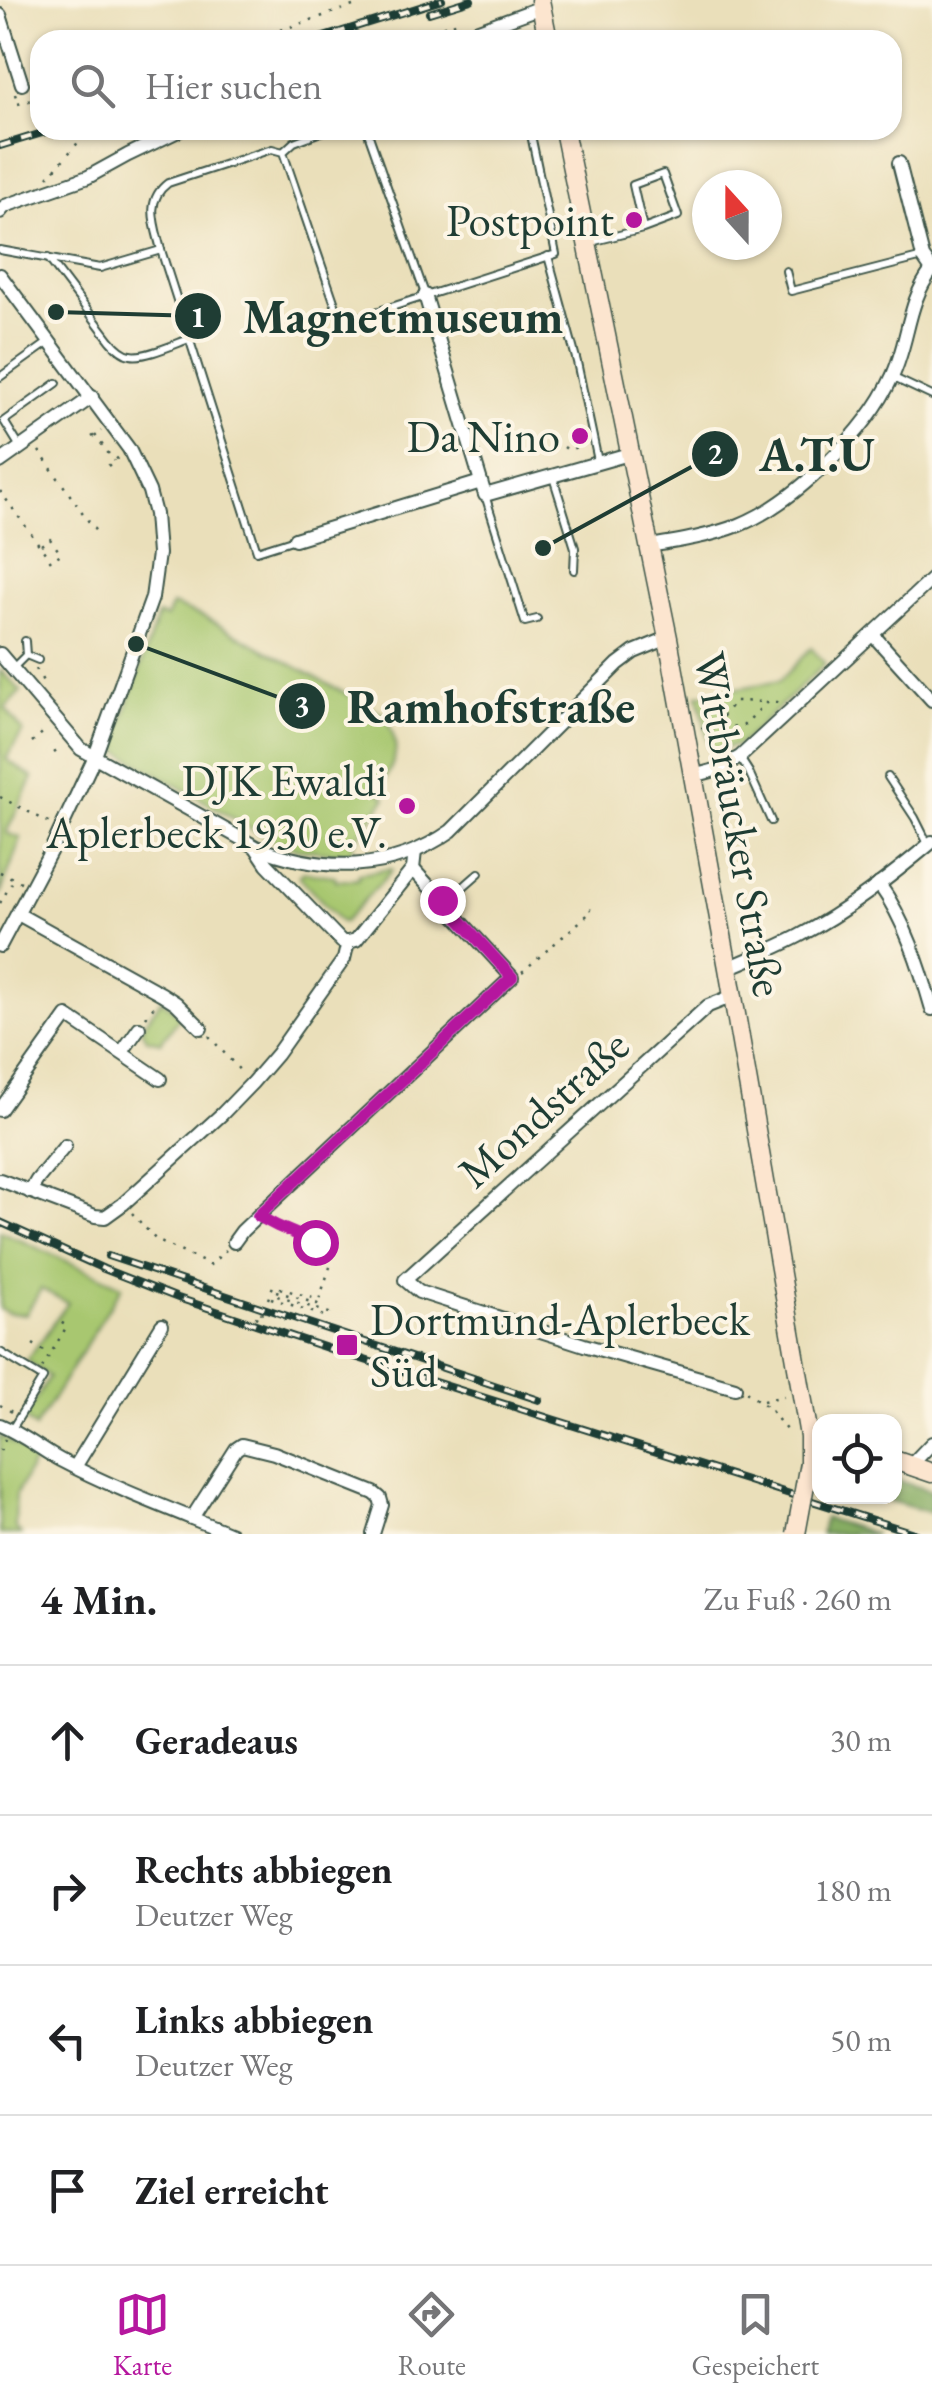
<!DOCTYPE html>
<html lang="de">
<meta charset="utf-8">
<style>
body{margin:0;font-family:"EB Garamond",serif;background:#f6f6f6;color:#202124}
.controls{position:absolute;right:30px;bottom:30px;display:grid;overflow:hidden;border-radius:20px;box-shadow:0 2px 8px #0004}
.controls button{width:90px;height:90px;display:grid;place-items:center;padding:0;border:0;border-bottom:2px solid #e0e0e0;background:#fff;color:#202124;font:50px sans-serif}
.compass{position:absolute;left:692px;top:170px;width:90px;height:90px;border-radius:50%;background:#fff;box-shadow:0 2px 8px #0004;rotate:339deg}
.stop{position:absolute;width:30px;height:30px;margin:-22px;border:8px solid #b5179e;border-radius:50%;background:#fff}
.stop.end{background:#b5179e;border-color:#fff;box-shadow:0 2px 10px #0008}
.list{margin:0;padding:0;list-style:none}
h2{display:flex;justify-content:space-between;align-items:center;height:130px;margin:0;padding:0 40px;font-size:42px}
h2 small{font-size:32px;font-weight:400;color:#757577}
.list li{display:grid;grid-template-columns:65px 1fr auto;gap:30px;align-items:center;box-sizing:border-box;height:150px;padding:0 40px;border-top:2px solid #e0e0e0}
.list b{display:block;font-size:38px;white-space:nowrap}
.list p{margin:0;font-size:32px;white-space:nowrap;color:#757577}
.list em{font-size:32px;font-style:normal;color:#757577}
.icon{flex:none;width:55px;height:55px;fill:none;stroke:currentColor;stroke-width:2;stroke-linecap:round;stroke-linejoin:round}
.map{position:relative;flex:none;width:932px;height:1534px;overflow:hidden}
.search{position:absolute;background:#fff;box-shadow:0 2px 8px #0004;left:30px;right:30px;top:30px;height:110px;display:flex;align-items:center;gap:25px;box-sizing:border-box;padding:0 35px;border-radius:30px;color:#757577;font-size:38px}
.sheet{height:730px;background:#fff}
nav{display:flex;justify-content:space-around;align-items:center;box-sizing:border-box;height:140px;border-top:2px solid #e0e0e0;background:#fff;font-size:28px;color:#757577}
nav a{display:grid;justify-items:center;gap:5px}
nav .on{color:#b5179e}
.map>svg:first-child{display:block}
.green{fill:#a8c76f;stroke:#648252;stroke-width:2.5}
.forest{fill:#86ac62;stroke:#52744b;stroke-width:2.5}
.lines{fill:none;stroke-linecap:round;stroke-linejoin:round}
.lane-casing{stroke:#3d5548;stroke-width:10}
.street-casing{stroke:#3d5548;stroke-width:16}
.secondary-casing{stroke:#3d5548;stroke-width:21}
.path{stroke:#3d5548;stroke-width:2.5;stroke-dasharray:2.5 8;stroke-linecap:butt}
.lane{stroke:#fff;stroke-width:6}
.street{stroke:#fff;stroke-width:12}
.secondary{stroke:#fce5cf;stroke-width:18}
.rail-casing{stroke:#1f3d34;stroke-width:8}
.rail{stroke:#fcf5e5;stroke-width:4;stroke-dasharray:11;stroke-linecap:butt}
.secondary-bridge-casing{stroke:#3d5548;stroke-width:21;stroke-linecap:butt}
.secondary-bridge{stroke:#fce5cf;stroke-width:18}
.route{stroke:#b5179e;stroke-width:12}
.poi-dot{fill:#b5179e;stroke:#fcf5e5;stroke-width:4}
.labels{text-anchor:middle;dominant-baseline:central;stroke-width:8;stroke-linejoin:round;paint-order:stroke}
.poi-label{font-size:45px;fill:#1f3d34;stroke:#fcf5e5;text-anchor:end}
.street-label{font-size:45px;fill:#1f3d34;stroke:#fcf5e5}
.leader{fill:none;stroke:#1f3d34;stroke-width:4}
.callout-dot{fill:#1f3d34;stroke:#fcf5e5;stroke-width:4}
.mark-label{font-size:30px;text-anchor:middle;font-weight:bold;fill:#fff}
.callout-label{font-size:48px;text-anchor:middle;font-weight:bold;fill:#1f3d34;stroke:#fcf5e5;stroke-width:8;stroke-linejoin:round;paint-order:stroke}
</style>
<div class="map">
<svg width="932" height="1534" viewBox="0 0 932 1534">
<rect width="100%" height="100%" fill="#fcf5e5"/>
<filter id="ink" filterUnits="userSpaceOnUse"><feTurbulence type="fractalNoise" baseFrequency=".01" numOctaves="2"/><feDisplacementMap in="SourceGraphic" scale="20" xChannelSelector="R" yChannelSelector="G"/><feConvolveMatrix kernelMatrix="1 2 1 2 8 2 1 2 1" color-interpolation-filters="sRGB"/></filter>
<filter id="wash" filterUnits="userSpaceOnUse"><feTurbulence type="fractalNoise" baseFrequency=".0048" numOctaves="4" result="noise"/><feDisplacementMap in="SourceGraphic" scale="40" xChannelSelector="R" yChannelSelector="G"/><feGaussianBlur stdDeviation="2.25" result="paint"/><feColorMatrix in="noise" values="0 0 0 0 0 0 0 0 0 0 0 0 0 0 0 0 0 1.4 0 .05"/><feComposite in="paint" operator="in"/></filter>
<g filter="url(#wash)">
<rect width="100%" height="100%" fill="#eadfba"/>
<g class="green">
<path d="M172 605 204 617 385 715C403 753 396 756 379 792L386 798 354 842 350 855 298 849 267 838 120 752 117 737 158 615 166 618Z"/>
<polygon points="811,648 825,664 739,745 711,751 698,695 780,681"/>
<polygon points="0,670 21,691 5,708 23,731 6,759 33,778 6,833 21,838 0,895"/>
<polygon points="389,869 392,870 344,922 341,922 299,876 304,872 335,876 336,881 358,879 359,874"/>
<polygon points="161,1000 181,1015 161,1042 147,1039 141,1029"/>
<polygon points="0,1231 122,1286 35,1428 24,1418 49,1377 27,1360 68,1303 41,1289 26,1314 8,1313 0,1309"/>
<polygon points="0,1436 36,1457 16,1495 15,1527 21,1534 0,1534"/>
</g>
<g class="forest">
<polygon points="895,1480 932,1491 932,1513 876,1497 894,1496"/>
<polygon points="824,1518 875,1534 821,1534"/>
</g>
</g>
<g filter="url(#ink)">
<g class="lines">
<g class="lane-casing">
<g id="lane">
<polyline points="484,40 510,31 512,40"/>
<polyline points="367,130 425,294"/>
<polyline points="283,152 294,142 326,130"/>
<polyline points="587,243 643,229 678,216 663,174 633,185 643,229"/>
<polyline points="0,250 100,268 161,250 257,551 295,539"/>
<path d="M161 250C155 225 144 201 168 183L272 149 283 152 339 316 348 321 556 254 530 130"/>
<polyline points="548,256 577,362 598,461"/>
<path d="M48 258 110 340C115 346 122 354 131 355 145 358 175 344 189 339"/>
<polyline points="786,271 791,291 923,257"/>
<polyline points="0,377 49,342"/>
<polyline points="894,378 932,396"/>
<polyline points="20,447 4,421 57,383"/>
<polyline points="553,477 575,548 574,570"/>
<polyline points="485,495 525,622 537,619"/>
<polyline points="26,655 38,660"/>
<polyline points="13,668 26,655 25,641"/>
<polyline points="740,758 749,772 771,821"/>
<polyline points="888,777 915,818 928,844"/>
<polyline points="446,902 479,873"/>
<polyline points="0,1352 43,1378 12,1429"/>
</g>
</g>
<g class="street-casing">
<g id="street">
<polyline points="0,15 22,84"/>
<polyline points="451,40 542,7"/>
<polyline points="899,163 923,257 932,270"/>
<polyline points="0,212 5,206 88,177 128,155 180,130"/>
<polyline points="0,275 129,449 149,491 155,514 158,554 152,598 95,756 51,850 0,946"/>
<polyline points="425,295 485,495 629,454"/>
<polyline points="0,462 92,397"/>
<polyline points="295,539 481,482"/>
<path d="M649 546C680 541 711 536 739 525 794 503 868 431 892 377 909 342 907 302 932 270"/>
<polyline points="873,635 932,700"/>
<path d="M0 654 81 749 256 847C322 873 391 873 451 831L618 664 634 652 668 638"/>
<polyline points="693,776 719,769 740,757 932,579"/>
<polyline points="257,849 267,864 342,942 348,942"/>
<path d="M879 884C905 920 920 967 932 1009"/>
<polyline points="18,914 162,994 176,1003 201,1028"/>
<path d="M728 968C752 958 776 948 799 936 847 911 890 877 932 842"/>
<polyline points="733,996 708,1006 405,1280 419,1292 584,1345 735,1388"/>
<polyline points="122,1052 139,1028"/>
<polyline points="0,1110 67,1016 160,1079"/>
<polyline points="0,1180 95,1216 105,1217 123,1204 222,1114 252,1083 277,1054 344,959 348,942 356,940 413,869 415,851"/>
<polyline points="30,1192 37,1180 65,1146"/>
<polyline points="234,1242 242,1231 298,1178 512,977 413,869"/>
<path d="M0 1425C22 1434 40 1449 60 1460 113 1488 175 1511 231 1534"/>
<polyline points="911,1465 932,1443"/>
<polyline points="75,1467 162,1325"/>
<polyline points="192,1518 236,1449 242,1445 274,1453 374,1493 380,1498 382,1505 373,1534"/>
</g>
</g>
<g class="secondary-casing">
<g id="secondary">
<polyline points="540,0 548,40"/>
<polyline points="564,130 668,638 728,968 809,1436 809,1463"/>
<polyline points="894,1460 932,1473"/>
</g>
</g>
<g class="path">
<polyline points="251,40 356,5 362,0"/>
<polyline points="392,40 463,21"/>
<polyline points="15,94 18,104 40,98"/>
<polyline points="48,177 89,130"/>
<polyline points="95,435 114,461"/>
<polyline points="92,437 101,431"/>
<polyline points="564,447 568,450 583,445"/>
<polyline points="39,451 99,536"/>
<polyline points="108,466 120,456"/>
<polyline points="0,491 51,561 62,553"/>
<polyline points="41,545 50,539 59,551"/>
<polyline points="36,669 44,683"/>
<polyline points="716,725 735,701 766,702"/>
<polyline points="701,728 743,726 767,702 780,702"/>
<polyline points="32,742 47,729"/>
<polyline points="54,753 62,747"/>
<polyline points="0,797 50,823"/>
<polyline points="0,872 21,882"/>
<polyline points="0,903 14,879"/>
<polyline points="522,972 592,911 590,909"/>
<polyline points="146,1017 156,1003"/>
<polyline points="209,1036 244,1075"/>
<polyline points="132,1213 156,1240 210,1265 226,1250"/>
<polyline points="271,1298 327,1317 329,1313 274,1295 276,1291 317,1304 318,1302"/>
<path d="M268 1299 273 1286 319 1300 332 1261C321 1236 290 1234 268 1221"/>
<polyline points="255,1317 260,1319 262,1311"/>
<polyline points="282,1331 285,1319"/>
<polyline points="33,1344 49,1354"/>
<polyline points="42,1368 67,1326 55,1319"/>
<polyline points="746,1392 769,1408 790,1435"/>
<polyline points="763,1401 784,1396"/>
<polyline points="0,1405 12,1412"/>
<polyline points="0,1451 5,1439"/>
<polyline points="7,1534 11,1534"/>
</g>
<use href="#lane" class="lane"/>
<use href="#street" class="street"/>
<use href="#secondary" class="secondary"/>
<g class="rail-casing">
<g id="rail">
<polyline points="429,13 471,0"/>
<polyline points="314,40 442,0"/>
<polyline points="0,146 52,130"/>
<polyline points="0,1222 104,1269 178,1298 333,1350 917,1534"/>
<polyline points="108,1256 539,1400"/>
</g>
</g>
<use href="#rail" class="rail"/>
<g class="secondary-bridge-casing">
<polyline id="secondary-bridge" points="796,1534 809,1463"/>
</g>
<use href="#secondary-bridge" class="secondary-bridge"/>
</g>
</g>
<g class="lines" filter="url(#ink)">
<polyline class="route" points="315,1242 277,1226 258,1216 512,977 442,900"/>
</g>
<g class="poi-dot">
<circle cx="634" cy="220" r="10"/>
<circle cx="580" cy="436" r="10"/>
<circle cx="407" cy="806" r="10"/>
<rect x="335" y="1333" width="24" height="24" rx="5"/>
</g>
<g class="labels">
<g class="poi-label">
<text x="614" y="220">Postpoint</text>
<text x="560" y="436">Da Nino</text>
<text x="387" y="780">DJK Ewaldi<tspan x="387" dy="52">Aplerbeck 1930 e.V.</tspan></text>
<text x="370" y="1319" text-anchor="start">Dortmund-Aplerbeck<tspan x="370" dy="52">Süd</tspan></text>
</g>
<g class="street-label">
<text transform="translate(740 824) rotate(80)">Wittbräucker Straße</text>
<text transform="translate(543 1108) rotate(-42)">Mondstraße</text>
</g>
</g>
<path class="leader" d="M56 312L198 316M543 548L715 454M136 644L302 706"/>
<g class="callout-dot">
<circle cx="56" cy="312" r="10"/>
<circle cx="543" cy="548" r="10"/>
<circle cx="136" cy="644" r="10"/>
<circle cx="198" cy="316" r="25"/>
<circle cx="715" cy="454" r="25"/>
<circle cx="302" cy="706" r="25"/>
</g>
<g class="mark-label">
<text x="198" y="327">1</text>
<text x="715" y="464">2</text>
<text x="302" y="716">3</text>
</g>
<g class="callout-label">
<text x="403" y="333">Magnetmuseum</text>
<text x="817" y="471">A.T.U</text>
<text x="491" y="723">Ramhofstraße</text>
</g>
</svg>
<div class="controls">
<button><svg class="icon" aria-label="locate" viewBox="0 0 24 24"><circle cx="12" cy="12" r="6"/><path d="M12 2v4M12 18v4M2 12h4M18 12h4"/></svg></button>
</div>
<svg class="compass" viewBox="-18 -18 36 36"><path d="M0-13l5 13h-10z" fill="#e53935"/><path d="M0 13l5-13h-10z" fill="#757577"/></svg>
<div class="stop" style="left:315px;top:1242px"></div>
<div class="stop end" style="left:442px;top:900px"></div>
<div class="search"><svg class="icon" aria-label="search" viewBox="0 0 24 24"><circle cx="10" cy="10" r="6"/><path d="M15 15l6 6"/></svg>Hier suchen</div>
</div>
<section class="sheet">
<h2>4 Min.<small>Zu Fuß · 260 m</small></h2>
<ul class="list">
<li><svg class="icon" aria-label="ahead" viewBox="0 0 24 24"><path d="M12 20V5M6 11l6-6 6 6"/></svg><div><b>Geradeaus</b></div><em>30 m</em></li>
<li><svg class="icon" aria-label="right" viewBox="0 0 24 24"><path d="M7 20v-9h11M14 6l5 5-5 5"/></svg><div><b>Rechts abbiegen</b><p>Deutzer Weg</p></div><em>180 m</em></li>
<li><svg class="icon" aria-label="left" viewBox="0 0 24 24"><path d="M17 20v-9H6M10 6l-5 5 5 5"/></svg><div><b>Links abbiegen</b><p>Deutzer Weg</p></div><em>50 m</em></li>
<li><svg class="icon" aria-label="arrive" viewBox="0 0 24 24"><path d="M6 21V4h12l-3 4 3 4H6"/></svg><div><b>Ziel erreicht</b></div></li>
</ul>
</section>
<nav>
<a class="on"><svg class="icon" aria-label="map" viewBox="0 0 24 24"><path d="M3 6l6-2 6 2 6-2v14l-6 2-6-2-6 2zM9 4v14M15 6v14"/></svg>Karte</a>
<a><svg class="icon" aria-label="directions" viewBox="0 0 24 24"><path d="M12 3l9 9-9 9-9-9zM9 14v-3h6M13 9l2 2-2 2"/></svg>Route</a>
<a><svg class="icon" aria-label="saved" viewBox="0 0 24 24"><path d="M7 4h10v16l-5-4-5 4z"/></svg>Gespeichert</a>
</nav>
